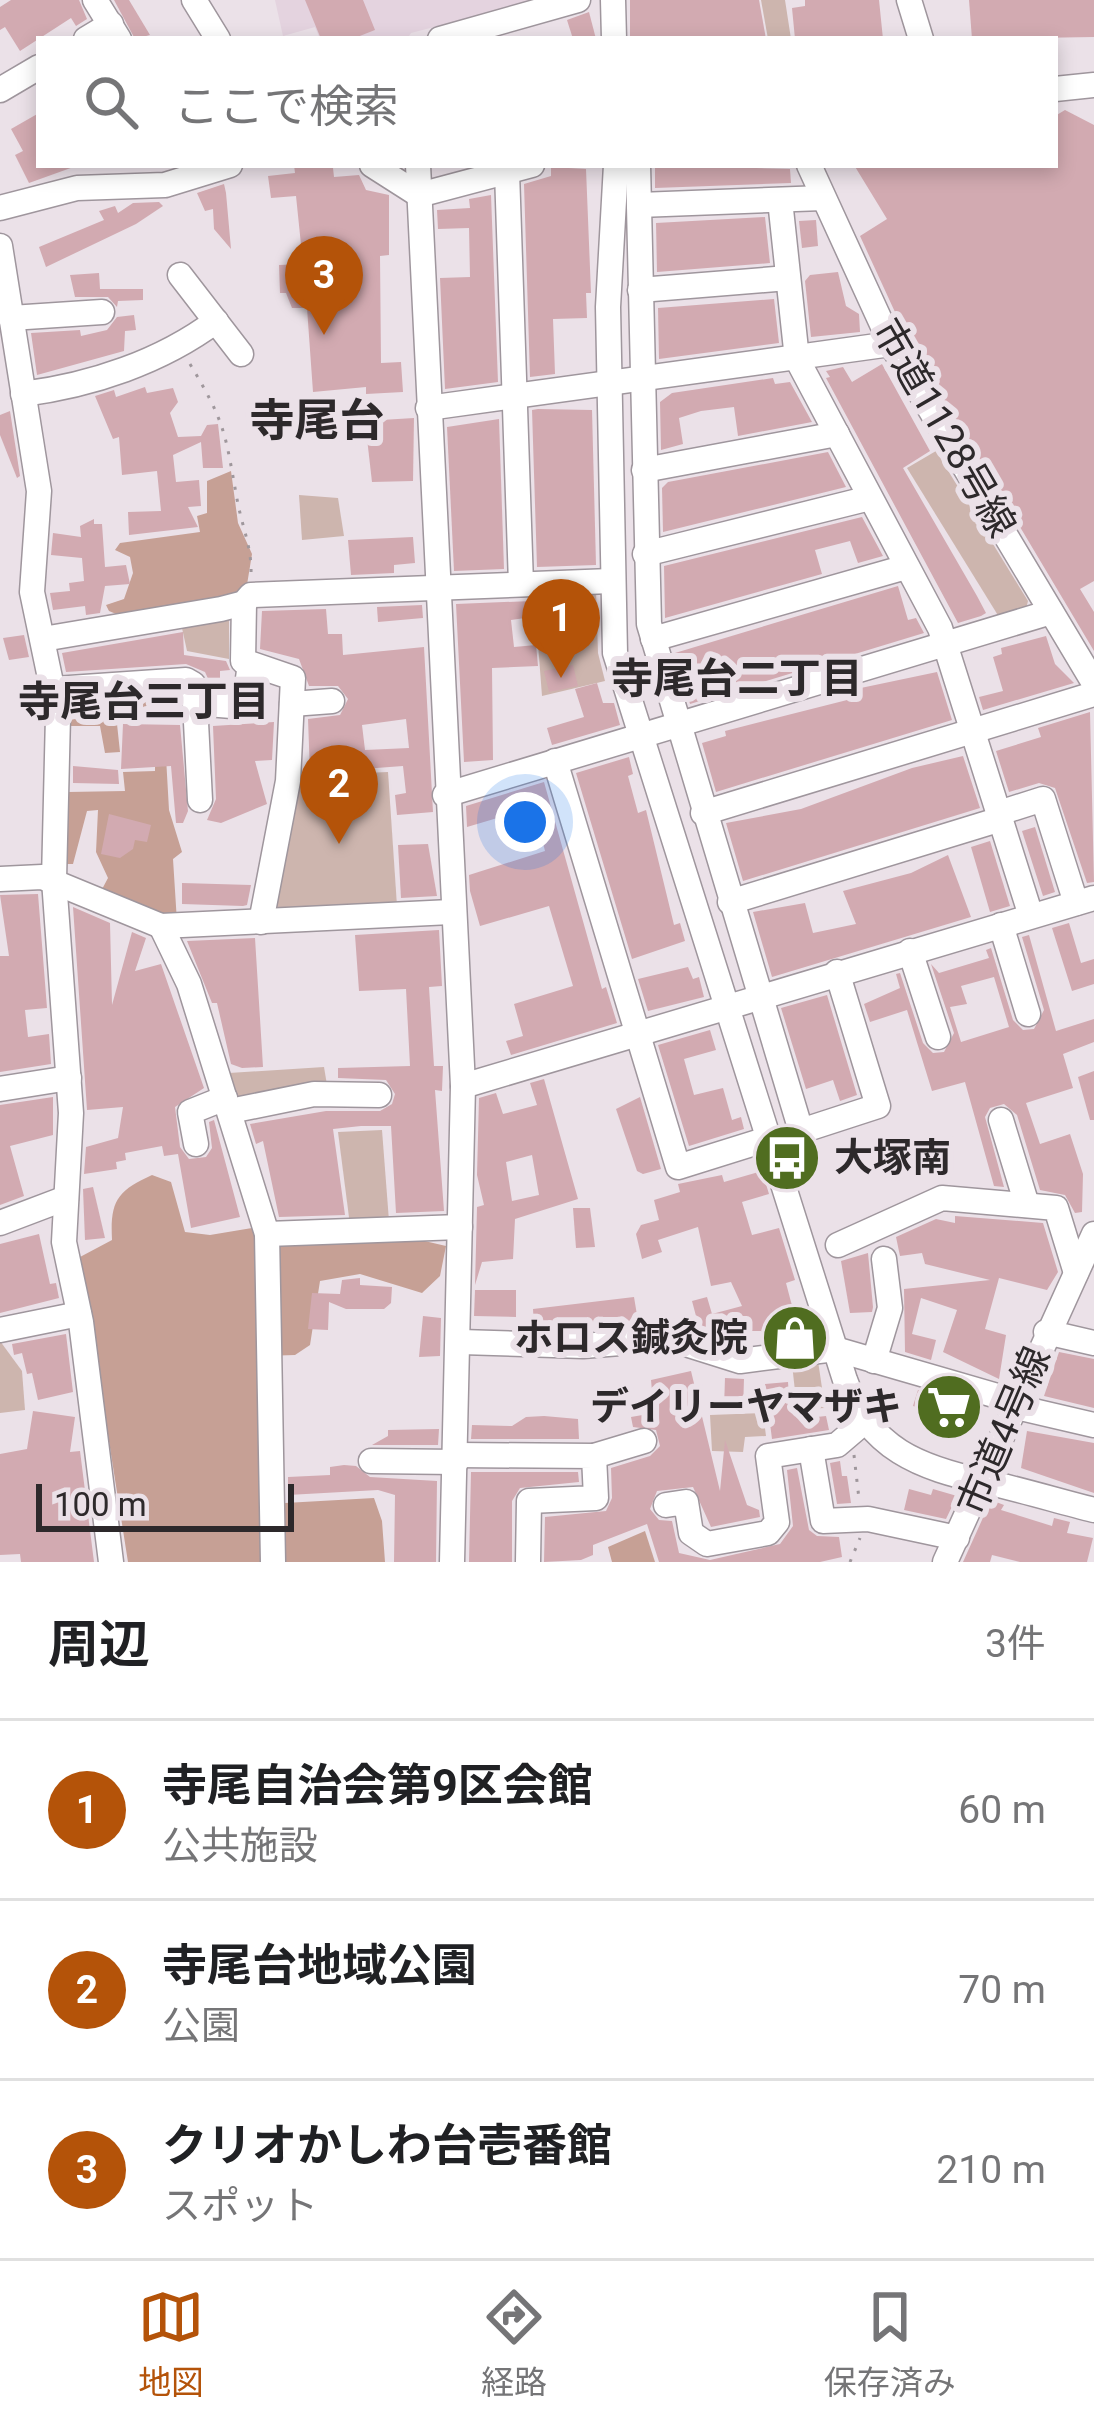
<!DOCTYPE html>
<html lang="ja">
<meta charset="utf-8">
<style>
body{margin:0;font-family:Roboto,"Noto Sans JP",sans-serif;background:#f6f6f6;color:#202124}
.scale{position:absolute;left:36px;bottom:30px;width:258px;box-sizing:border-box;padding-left:12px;border:6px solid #2d292b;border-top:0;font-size:33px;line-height:42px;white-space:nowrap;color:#2d292b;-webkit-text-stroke:9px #ebe1e8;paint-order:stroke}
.you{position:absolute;left:525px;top:822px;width:42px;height:42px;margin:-30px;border:9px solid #fff;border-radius:50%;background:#1a73e8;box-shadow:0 0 0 18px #1a73e833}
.badge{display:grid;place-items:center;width:78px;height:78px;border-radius:50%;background:#b45309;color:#fff;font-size:39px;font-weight:700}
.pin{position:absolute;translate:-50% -99px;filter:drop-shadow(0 3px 6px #0008)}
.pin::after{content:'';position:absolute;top:63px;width:42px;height:36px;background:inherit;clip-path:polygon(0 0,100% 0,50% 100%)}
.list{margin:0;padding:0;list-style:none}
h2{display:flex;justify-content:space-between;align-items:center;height:156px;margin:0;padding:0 48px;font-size:51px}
h2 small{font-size:39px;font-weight:400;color:#757577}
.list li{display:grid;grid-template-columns:78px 1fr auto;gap:36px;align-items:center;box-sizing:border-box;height:180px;padding:0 48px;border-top:3px solid #e0e0e0}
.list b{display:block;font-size:45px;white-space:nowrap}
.list p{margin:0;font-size:39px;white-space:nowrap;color:#757577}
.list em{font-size:39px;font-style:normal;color:#757577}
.icon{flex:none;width:66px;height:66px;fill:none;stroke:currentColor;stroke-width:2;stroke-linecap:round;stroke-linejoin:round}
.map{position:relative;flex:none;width:1094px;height:1562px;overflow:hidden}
.search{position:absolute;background:#fff;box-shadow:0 6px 18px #0003;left:36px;right:36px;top:36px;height:132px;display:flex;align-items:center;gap:30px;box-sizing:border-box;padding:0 42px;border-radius:0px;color:#757577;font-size:45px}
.sheet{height:696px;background:#fff}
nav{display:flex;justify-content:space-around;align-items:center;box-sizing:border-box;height:168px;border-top:3px solid #e0e0e0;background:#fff;font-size:33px;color:#757577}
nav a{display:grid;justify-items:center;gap:6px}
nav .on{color:#b45309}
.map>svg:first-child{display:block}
.built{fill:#e4d3df}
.green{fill:#cdb5ae}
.forest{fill:#c6a095}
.building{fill:#d2aab1;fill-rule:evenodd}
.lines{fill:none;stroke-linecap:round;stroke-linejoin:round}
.minor-casing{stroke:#9f969d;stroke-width:27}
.path{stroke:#9f979c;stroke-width:3;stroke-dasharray:3 9;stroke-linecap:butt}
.minor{stroke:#fff;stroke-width:24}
.labels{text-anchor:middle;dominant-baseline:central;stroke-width:12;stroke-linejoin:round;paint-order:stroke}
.street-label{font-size:39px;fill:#2d292b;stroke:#ebe1e8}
.poi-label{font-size:39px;font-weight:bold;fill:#2d292b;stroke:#ebe1e8;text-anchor:end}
.neighbourhood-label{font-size:42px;font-weight:bold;fill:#2d292b;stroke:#ebe1e8}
.quarter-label{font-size:45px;font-weight:bold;fill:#2d292b;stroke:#ebe1e8}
</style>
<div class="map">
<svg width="1094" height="1562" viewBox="0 0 1094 1562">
<rect width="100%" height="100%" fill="#ebe1e8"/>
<polygon class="built" points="275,0 539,0 411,33 407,39 320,39 315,27 283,36"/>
<g class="green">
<polygon points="761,0 785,0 791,39 768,39"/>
<polygon points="936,451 1028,601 1026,609 999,617 907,468"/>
<polygon points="299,495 338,498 344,536 302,540"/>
<polygon points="534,591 596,591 598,653 605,681 542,696"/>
<polygon points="229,611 229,659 187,651 180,619"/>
<polygon points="388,772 397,906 273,914 293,776"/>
<polygon points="324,1067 327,1085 236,1099 229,1073"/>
<polygon points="382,1130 389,1221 350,1225 338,1132"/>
<polygon points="0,1341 22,1371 25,1410 0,1413"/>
<polygon points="818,1361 825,1408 797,1409 792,1364"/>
<polygon points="763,1413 766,1436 745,1437 743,1452 712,1451 710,1415"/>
</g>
<g class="forest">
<polygon points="231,471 238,523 252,554 245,597 121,616 109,611 106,605 124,599 133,573 130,557 115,550 120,543 200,532 197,516 207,513 207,481"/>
<polygon points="189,692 190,715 117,724 120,752 105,753 100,726 69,726 67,696"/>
<polygon points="166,757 169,810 182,852 173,859 177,922 100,893 108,878 96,852 98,810 87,811 73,864 65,864 68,792 125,791 123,772 155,771 155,758"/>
<path d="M152 1175 171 1182 185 1232 210 1235 252 1228 260 1245 416 1239 446 1246 440 1276 422 1293 360 1274 320 1281 310 1345 295 1355 264 1356 262 1496 285 1503 374 1498 382 1521 385 1562H128L80 1257 112 1240C110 1201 117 1191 152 1175Z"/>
<polygon points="645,1531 655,1562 612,1562 608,1547"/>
</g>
<g class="building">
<polygon points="11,0 79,0 87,19 76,26 71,18 20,51 5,27 0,30 0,7"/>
<polygon points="114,0 129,0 150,35 135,39"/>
<polygon points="305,0 363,0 375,30 352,39 321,39"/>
<polygon points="630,0 759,0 766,39 630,39"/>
<polygon points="805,0 879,0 883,39 795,39 792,8 805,6"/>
<polygon points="969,0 1094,0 1094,37 972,39"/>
<polygon points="589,12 596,39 573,39 567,20"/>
<polygon points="1065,110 1094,125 1094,581 1080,589 1094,612 1094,651 906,336 860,236 887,219 854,165 1055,165 1055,116"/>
<polygon points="39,113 39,165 79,165 29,183 15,155 23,151 11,129"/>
<polygon points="294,165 333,168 334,177 359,175 366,190 389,195 389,255 380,256 381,363 401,362 403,392 366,394 366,387 313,392 307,308 292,308 286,293 280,293 279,265 303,264 296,196 271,198 268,176 295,173"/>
<polygon points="655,165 790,169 791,183 655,188"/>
<polygon points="551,167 586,169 591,293 586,293 587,318 553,319 555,374 530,377 524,184 551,176"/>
<polygon points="224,184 226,193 231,249 214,229 213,209 205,211 197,193"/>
<polygon points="491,195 498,382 445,389 440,278 470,277 469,228 438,229 437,210 470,208 469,199"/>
<polygon points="159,202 163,206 136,224 46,267 39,247 104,220 99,211 115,206 118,213 133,203"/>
<polygon points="765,217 770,263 657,272 656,223"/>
<polygon points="816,220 818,246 802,248 799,221"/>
<polygon points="838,272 846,306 859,314 860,332 811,337 805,281 810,275"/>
<polygon points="99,273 100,289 143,289 143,300 118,301 117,307 108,297 75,297 70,275"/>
<polygon points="774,299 779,343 659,359 658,308"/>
<polygon points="134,315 136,330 125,331 124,351 37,375 31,333 80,330 81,336 107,330 117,317"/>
<polygon points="882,364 930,451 903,468 977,596 986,613 981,616 958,623 826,378 830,377 826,371 843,367 852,382"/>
<polygon points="773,378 775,384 790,382 812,422 738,436 734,407 701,411 679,418 683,444 661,450 660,402 672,393"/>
<polygon points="145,387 147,393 173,388 178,402 170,413 178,437 201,436 207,425 218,424 223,468 203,468 201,442 173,455 176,482 199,480 201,506 188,507 198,527 129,535 128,512 161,511 157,471 122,475 119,437 113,439 95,396 114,390 116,397"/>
<polygon points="538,409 592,410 596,565 537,567 532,410"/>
<polygon points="10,411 20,476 17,478 0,435 0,415"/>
<polygon points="414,418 413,481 372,482 365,421"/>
<polygon points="499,419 504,569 454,571 447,427"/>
<polygon points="828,452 846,487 663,532 662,488 668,482"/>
<polygon points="862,517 883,556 858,563 850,541 815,550 822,574 665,618 664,566"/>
<polygon points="94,519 94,524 102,524 105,567 126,565 130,584 105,586 100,613 86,615 85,606 53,610 50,593 70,591 69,583 84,581 82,558 51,555 53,533 81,537 80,526"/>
<polygon points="413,537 415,563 394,565 394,573 351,575 348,540"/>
<polygon points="898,586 908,620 916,618 924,633 690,704 675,653"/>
<polygon points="532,601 532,617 511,620 514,647 536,645 538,666 492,668 493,760 464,762 456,604"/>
<polygon points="422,605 423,618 378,622 377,607"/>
<path d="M326 609 328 634H342L343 655 424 647 433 812 397 815 395 795 406 793 403 766 310 773 308 719 340 715 348 699 338 686H309L299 659 260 649 262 611ZM406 719 409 748 365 750 362 725Z"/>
<polygon points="183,632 184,655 226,661 230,670 220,671 220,684 210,683 205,672 186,664 66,672 62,653"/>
<polygon points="24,635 29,657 9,660 3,638"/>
<polygon points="1046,636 1055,664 1074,683 983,710 979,697 1003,691 993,657 1002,654 1001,648"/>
<polygon points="573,665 578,686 549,692 544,671"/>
<polygon points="937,672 952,720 716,792 702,743 726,736 725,731 855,698 856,689"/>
<polygon points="597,683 603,703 614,703 620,725 552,745 547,728 584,717 575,689"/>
<polygon points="1090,712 1094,882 1087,883 1055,788 1039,783 1009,792 996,751 1041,737 1038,728"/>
<polygon points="274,722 272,760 255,761 267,804 221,823 207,820 216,799 213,726"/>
<polygon points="123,724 180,725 188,811 183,823 176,823 171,766 121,769"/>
<polygon points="963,756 980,808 743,881 726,823 801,809 912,768"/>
<polygon points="629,757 633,774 628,776 638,813 646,810 674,925 680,923 685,941 632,959 576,773"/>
<polygon points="73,766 118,770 119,784 73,783"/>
<polygon points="544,782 602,989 606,987 617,1023 511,1055 506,1041 523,1036 514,1004 573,986 549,906 480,926 470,891 469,875 545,851 534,807 467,827 466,806"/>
<polygon points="109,814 151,825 147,842 135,840 133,849 120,858 101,854"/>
<polygon points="1035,827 1055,892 1043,896 1022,831"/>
<polygon points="990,841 1010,906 990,912 971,847"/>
<polygon points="428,844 437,896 401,898 398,845"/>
<polygon points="948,855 971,917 772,977 753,912 805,903 813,933 856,924 843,891 911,873"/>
<polygon points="182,883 251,885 247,905 243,906 182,904"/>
<polygon points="38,894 47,1008 25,1010 28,1037 49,1034 51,1064 0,1072 0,956 9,956 0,895"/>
<polygon points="73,907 110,923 112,1005 132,932 146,938 135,971 161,964 204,1088 175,1107 180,1147 189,1159 206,1157 212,1148 209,1122 214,1120 240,1217 191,1228 178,1154 164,1156 162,1146 125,1153 126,1160 116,1162 117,1169 84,1174 86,1147 118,1138 123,1107 87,1110"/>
<polygon points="1069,923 1081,963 1094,959 1094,984 1072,991 1052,928"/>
<polygon points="439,930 442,986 429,987 434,1066 443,1066 442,1091 435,1090 444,1211 396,1213 391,1126 361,1126 333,1129 345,1215 279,1217 263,1141 256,1144 250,1124 326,1111 380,1111 392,1104 395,1094 386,1080 338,1078 338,1068 410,1066 406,989 359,991 355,935"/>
<path d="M1029 935 1056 1031 1094 1019V1042L1063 1054 1073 1088 1026 1103 1040 1144 1070 1134 1083 1174 1082 1212 1075 1213 1065 1195 1040 1190 1017 1115 1004 1104 990 1108 985 1117 1004 1187 994 1186 965 1082 932 1091 907 1010 870 1022 864 1004 900 988 896 974 900 973 923 1043 933 1053 944 1052 954 1033 931 964 939 973 989 958 986 950 991 948 1013 1020 1023 1030 1034 1029 1044 1010 1022 937ZM994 977 1009 1027 961 1042 950 1007 967 1004 961 986Z"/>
<polygon points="255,938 263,1067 242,1068 231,1064 217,1003 212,1003 187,941"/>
<polygon points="688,967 693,979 699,977 704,997 648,1011 638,979"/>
<polygon points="827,995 857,1095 840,1101 833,1080 806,1089 781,1008"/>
<polygon points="710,1030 716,1050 684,1059 694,1095 723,1088 732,1120 741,1117 744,1129 689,1146 658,1045"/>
<polygon points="1094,1071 1094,1120 1090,1120 1078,1077"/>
<path d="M544 1079 578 1199 515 1219 513 1259 482 1262 475 1285 477 1207 484 1205 477 1175 479 1098 496 1093 503 1114 537 1105 530 1083ZM532 1155 539 1195 512 1201 506 1162Z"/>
<polygon points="53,1097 53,1135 10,1146 24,1196 0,1205 0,1105"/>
<polygon points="640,1097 661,1169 643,1174 637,1171 616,1109"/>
<polygon points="762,1171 769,1194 742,1202 752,1235 779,1228 795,1280 786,1283 791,1302 799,1325 806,1323 810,1335 762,1342 761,1331 737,1331 734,1323 700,1331 692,1301 707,1297 712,1314 742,1306 731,1282 711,1286 698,1227 658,1240 662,1252 642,1259 636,1234 641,1225 659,1220 654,1200 680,1192 678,1184 722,1175 724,1182"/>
<polygon points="93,1187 105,1238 85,1240 83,1189"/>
<polygon points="573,1208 590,1208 595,1247 576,1248"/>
<polygon points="955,1216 1043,1223 1058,1272 1047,1290 999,1278 985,1329 1006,1335 999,1379 943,1352 957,1310 921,1298 912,1334 936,1340 931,1360 905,1352 904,1289 990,1280 925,1264 922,1253 900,1256 896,1237 936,1219 955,1223"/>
<polygon points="39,1234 50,1284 56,1283 59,1298 0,1313 0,1244"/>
<polygon points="868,1253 873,1307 872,1312 850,1313 841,1261"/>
<polygon points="360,1278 360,1285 392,1287 391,1303 384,1309 346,1309 329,1302 328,1330 308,1329 312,1293 340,1294 342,1280"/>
<polygon points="475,1290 516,1290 516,1317 474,1316"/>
<polygon points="634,1297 638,1321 599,1323 583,1329 534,1328 533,1309"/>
<polygon points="423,1316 441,1318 440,1356 419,1357"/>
<polygon points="66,1334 73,1392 38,1400 32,1373 27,1374 22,1353 14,1355 12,1344"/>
<polygon points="1059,1352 1094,1359 1094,1408 1044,1396"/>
<polygon points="691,1371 720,1491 725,1440 747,1505 759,1510 760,1517 711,1527 693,1487 657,1491 650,1509 659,1520 672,1521 679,1553 710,1560 780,1544 793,1526 787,1470 797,1468 809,1530 817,1536 839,1537 842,1557 820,1562 659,1562 647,1524 593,1545 593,1555 581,1560 544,1562 545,1517 606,1511 612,1498 611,1468 650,1456 660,1446 656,1430 633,1427 631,1417 654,1413 651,1380"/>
<polygon points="725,1378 744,1379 743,1409 724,1408"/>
<polygon points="788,1382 790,1411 807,1412 808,1418 826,1416 829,1430 772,1439 765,1384"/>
<polygon points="918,1390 978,1408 974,1424 913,1406"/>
<polygon points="33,1411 75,1417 70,1452 80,1451 94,1562 21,1562 20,1554 0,1555 0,1454 27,1449"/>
<polygon points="544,1416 578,1419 579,1439 471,1439 472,1425 512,1426 526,1417"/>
<polygon points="439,1429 438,1445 372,1445 388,1436 388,1430"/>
<polygon points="1027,1431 1094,1443 1094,1493 1021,1468"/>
<polygon points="840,1461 842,1476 847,1476 851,1503 837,1504 830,1463"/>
<polygon points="344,1465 356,1466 370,1477 437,1481 436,1562 394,1562 395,1495 378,1490 288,1495 288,1477 330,1475 330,1467"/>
<polygon points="471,1472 578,1472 579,1482 520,1488 512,1501 512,1562 469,1562"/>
<polygon points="909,1489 931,1495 933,1489 957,1496 946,1519 904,1510"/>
<polygon points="991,1500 1004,1505 1001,1510 1052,1526 1054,1518 1070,1522 1067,1533 1093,1538 1087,1562 1020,1562 992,1555 990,1562 963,1562"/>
</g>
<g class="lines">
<g class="minor-casing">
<g id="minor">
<polyline points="95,0 119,39"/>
<polyline points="194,0 218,39"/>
<polyline points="613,0 614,39"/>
<polyline points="909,0 921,39"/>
<polyline points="86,39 111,24"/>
<polyline points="440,39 578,0"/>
<polyline points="1055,89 1094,85"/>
<polyline points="0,90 39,67"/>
<polyline points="372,165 419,195"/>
<polyline points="418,165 463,1086 452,1562"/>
<path d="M616 165 608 307 615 653 845 1380C869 1449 920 1468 986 1482 1022 1490 1058 1501 1094 1510"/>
<polyline points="638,165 649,624 801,1131 878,1106 837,972"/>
<polyline points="809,165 891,344 1094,683"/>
<polyline points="507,172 521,584"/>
<polyline points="419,195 532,165"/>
<polyline points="780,200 797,359 940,628 1031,916"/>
<polyline points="639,205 823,198"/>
<polyline points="0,208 77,188 165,185 230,165"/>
<polyline points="0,246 39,491 32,592 58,716 54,880 71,1113 64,1242 81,1322 111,1562"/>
<polyline points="180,275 241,354"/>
<polyline points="640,290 788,278"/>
<polyline points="11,318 102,312"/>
<path d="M23 394C92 385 161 362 216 321"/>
<polyline points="428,408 891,344"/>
<polyline points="644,470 837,434"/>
<polyline points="645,554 870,498"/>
<polyline points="244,603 243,661 293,678 288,781 261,922"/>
<polyline points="43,639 221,609 244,603 251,595 611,581"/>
<polyline points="653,639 906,567"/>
<polyline points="55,689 186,680 193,684 195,703 244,707 250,664"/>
<polyline points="195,703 200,800"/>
<polyline points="292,704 332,701"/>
<polyline points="555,761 678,1167 771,1138"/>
<polyline points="445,795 1051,612"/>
<polyline points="703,813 1094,694"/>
<polyline points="999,813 1043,799 1076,903"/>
<polyline points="0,879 42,877 161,926 451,912"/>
<polyline points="730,902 1001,819"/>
<polyline points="1001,925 1028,1014"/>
<polyline points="161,926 189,984 267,1234 273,1562"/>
<polyline points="910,951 938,1037"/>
<polyline points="463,1086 1094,898"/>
<polyline points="0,1089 69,1078"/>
<polyline points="230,1111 314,1094 379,1095"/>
<polyline points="1001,1120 1027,1205"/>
<polyline points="196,1144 190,1112 225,1098"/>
<polyline points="0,1223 66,1198"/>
<polyline points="267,1234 460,1227"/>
<polyline points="838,1245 942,1198 1056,1208 1076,1273"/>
<polyline points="0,1330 79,1314"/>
<polyline points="1046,1332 1094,1343"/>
<polyline points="461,1342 583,1346 670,1339 740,1361 835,1349 1018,1402"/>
<polyline points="874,1361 890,1308 884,1259"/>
<polyline points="1016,1407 1094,1425"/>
<polyline points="811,1449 823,1521 868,1519 957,1538"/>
<polyline points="457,1455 594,1456 596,1498 529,1501 528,1562"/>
<polyline points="594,1456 644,1441"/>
<polyline points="371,1461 456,1462"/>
<polyline points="666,1505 686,1502 691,1533 707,1544 768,1533 777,1522 768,1456 837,1445 864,1422"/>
<polyline points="945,1562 1094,1234"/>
</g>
</g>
<g class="path">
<path d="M190 364C226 424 225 433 237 499 242 527 252 547 251 575"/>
<polyline points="550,617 555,617"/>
<polyline points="854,1455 859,1499"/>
<polyline points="850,1562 860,1538"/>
</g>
<use href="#minor" class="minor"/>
</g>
<defs>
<g id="bus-disc" transform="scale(3.45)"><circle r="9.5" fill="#506d20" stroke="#ebe1e8"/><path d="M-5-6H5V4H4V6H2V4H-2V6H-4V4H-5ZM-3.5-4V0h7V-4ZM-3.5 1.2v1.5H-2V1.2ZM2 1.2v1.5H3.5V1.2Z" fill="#fff"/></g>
<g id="shop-disc" transform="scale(3.45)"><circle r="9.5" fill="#506d20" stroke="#ebe1e8"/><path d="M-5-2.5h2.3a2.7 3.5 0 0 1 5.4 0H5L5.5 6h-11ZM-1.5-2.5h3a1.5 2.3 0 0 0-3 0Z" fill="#fff"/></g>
<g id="supermarket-disc" transform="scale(3.45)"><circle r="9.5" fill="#506d20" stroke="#ebe1e8"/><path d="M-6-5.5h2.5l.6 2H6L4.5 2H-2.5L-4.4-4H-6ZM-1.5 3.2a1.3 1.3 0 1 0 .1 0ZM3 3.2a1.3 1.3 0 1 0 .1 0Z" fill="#fff"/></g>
</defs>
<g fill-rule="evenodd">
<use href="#bus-disc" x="787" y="1158"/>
<use href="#shop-disc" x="795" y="1338"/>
<use href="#supermarket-disc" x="949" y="1407"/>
</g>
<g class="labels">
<g class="street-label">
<text transform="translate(944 428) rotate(60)">市道1128号線</text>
<text transform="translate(1004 1431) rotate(-67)">市道4号線</text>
</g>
<g class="poi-label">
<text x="834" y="1158" text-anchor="start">大塚南</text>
<text x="748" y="1338">ホロス鍼灸院</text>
<text x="902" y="1407">デイリーヤマザキ</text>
</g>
<g class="neighbourhood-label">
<text x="737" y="678">寺尾台二丁目</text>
<text x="144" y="701">寺尾台三丁目</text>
</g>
<g class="quarter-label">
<text x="317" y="420">寺尾台</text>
</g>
</g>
</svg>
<div class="scale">100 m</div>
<div class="you"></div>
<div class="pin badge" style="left:561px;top:678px">1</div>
<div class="pin badge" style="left:339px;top:844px">2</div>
<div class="pin badge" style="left:324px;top:335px">3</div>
<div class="search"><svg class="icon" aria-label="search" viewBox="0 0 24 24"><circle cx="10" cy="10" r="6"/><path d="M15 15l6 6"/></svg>ここで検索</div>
</div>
<section class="sheet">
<h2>周辺<small>3件</small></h2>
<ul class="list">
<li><span class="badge">1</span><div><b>寺尾自治会第9区会館</b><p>公共施設</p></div><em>60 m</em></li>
<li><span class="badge">2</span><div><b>寺尾台地域公園</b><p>公園</p></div><em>70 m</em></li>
<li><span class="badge">3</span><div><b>クリオかしわ台壱番館</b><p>スポット</p></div><em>210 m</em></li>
</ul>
</section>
<nav>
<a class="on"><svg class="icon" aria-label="map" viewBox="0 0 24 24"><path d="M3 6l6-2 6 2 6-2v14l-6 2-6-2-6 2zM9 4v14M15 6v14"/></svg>地図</a>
<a><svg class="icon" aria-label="directions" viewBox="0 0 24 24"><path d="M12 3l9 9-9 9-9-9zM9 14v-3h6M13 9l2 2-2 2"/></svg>経路</a>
<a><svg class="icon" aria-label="saved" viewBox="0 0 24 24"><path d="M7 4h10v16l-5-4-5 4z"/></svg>保存済み</a>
</nav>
